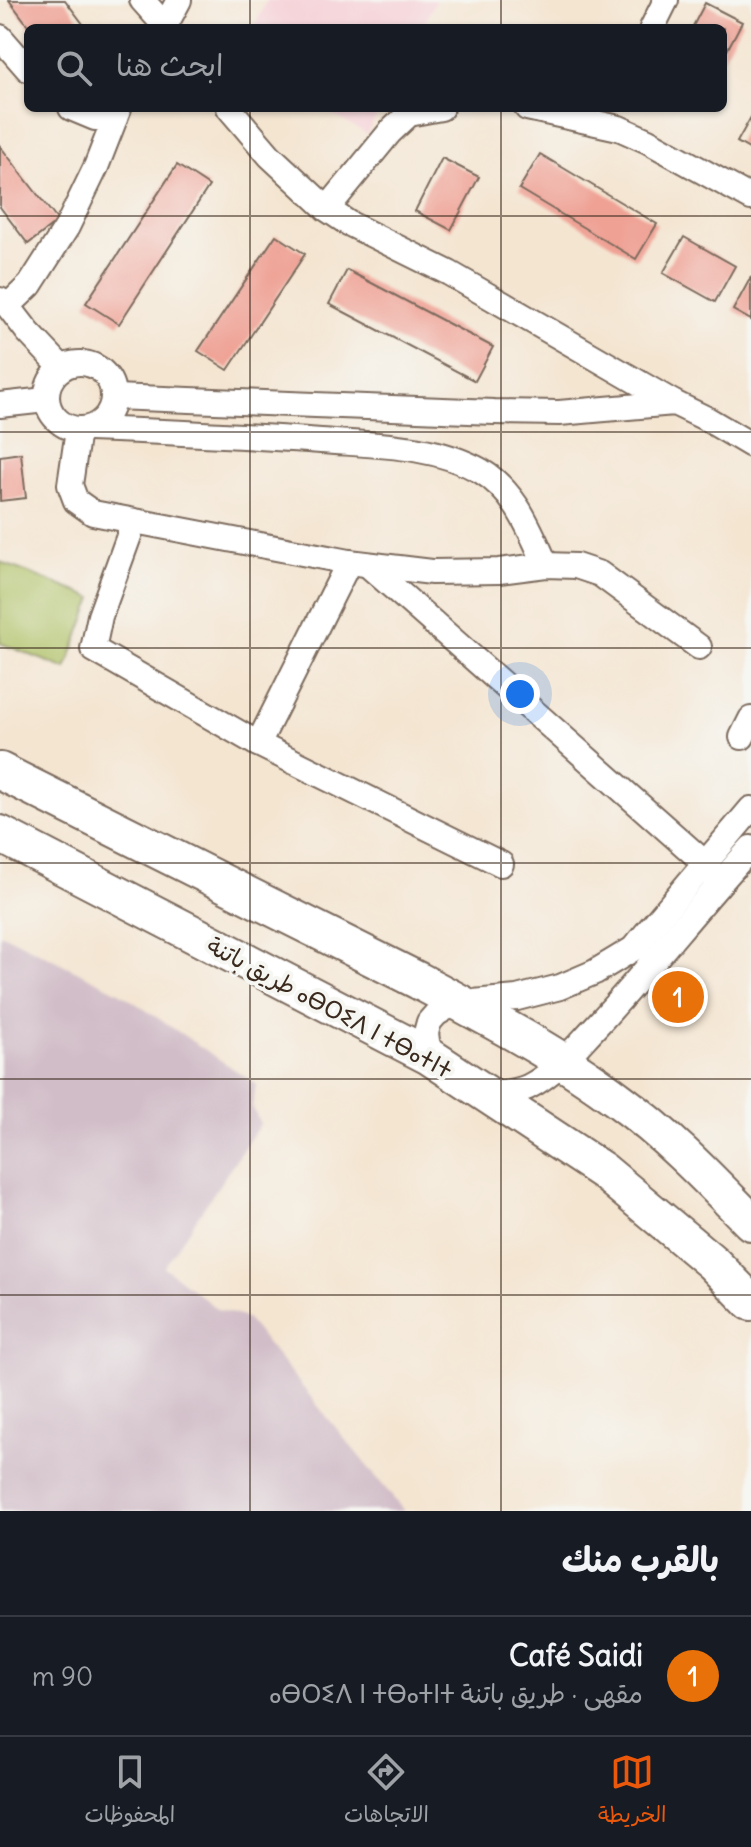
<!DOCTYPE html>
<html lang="ar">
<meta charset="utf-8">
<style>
body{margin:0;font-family:Delius,"Playpen Sans Arabic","Noto Sans Tifinagh",sans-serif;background:#242831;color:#f1f3f6;direction:rtl}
.you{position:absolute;left:520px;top:694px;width:28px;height:28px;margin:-20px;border:6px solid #fff;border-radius:50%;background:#1a73e8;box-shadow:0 0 0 12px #1a73e833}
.badge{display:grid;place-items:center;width:52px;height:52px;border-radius:50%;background:#ea580c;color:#fff;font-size:26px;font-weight:700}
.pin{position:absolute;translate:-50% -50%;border:4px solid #fff;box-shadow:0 2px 8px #0006}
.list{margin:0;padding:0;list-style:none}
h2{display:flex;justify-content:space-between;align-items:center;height:104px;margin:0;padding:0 32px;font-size:34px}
h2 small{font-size:26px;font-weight:400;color:#9ea1a6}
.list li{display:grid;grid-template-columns:52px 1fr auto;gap:24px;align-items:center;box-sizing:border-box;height:120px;padding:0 32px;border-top:2px solid #363941}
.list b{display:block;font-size:30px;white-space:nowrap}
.list p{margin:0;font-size:26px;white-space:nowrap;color:#9ea1a6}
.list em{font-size:26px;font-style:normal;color:#9ea1a6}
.icon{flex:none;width:44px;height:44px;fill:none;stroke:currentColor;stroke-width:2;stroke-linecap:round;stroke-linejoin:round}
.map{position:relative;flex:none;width:751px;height:1511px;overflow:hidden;direction:ltr}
.search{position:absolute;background:#171b24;box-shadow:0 2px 6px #0004;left:24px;right:24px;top:24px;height:88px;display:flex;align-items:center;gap:20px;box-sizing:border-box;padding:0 28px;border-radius:12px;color:#9ea1a6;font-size:30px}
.sheet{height:224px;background:#171b24}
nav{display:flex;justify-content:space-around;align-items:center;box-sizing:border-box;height:112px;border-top:2px solid #363941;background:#171b24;font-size:22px;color:#9ea1a6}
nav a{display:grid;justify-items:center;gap:4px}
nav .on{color:#ea580c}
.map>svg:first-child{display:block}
.built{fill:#f6cfd5}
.industrial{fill:#d1bdc8}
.green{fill:#aec064;stroke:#747541;stroke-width:2}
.building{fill:#efa194}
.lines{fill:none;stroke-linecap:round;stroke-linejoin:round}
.minor-casing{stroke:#7c6b5d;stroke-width:28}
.primary-casing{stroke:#7c6b5d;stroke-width:40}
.minor{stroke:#fff;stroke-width:24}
.primary{stroke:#fff;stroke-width:36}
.grid{fill:none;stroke:#3b2a1e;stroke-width:2;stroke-opacity:0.55}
.labels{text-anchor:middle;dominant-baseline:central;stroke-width:8;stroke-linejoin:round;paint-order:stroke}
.street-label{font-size:24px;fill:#3b2a1e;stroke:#f6f6f2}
</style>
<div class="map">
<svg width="751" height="1511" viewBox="0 0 751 1511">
<rect width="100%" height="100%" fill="#f6f6f2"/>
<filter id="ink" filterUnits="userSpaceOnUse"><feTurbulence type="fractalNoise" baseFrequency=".0125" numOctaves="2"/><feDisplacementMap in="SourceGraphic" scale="16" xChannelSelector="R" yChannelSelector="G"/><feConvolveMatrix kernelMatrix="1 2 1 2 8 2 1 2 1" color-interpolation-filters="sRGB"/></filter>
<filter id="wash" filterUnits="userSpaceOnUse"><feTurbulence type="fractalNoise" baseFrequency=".006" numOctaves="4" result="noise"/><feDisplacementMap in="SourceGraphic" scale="32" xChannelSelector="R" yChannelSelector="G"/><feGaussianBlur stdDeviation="1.8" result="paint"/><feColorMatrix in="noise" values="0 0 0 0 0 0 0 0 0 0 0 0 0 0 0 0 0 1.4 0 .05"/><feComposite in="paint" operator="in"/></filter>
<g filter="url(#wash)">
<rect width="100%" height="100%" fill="#f4e5d1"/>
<g class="built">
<polygon points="267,0 436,0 422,28 253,28"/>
<polygon points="321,108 380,108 367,134"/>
</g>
<polygon class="industrial" points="0,933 119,992 256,1084 252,1106 260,1124 164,1267 217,1309 246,1318 404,1511 0,1511"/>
<polygon class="green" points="0,562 93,598 66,669 0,643"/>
<g id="blocks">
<g class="building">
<polygon points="9,0 65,0 86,28 30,28"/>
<polygon points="705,3 742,22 723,58 723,28 692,28"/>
<polygon points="751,117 751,150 737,142"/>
<polygon points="0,146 58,221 28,244 0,207"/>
<polygon points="540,154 657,224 636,259 519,189"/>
<polygon points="442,158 479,177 451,230 415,211"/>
<polygon points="177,165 209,186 119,324 86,303"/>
<polygon points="276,235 305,254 228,370 198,351"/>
<polygon points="684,237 735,266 715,302 663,273"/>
<polygon points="347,270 493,347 475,381 329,304"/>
<polygon points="751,277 751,320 733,310"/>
<polygon points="21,453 26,498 0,501 0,456"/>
</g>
</g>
</g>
<g filter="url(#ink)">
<use href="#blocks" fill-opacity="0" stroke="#7c6b5d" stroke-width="2"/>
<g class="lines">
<g class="minor-casing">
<g id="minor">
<polyline points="142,0 167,28"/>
<polyline points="165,26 179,0"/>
<polyline points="652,28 666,0"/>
<polyline points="0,37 28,69"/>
<polyline points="71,108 95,118 115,118"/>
<polyline points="229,108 270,156 327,209 348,223 449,273 674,403"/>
<polyline points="527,108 619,128 648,141 751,198"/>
<polyline points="327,209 390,132 409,114 441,108"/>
<polyline points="0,300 8,306 28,332 62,368"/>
<polyline points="8,306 30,285 67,227 96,167 119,108"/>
<circle cx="80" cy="396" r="33"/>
<polyline points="114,397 494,412 559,413 674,403 707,419 751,445"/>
<polyline points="0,405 46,400"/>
<path d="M89 429C166 432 243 435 321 441 374 445 433 444 481 471 516 492 530 530 546 565"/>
<polyline points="78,430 70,485 76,501 93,513 349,562 432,572 499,571 546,565 576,566 600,574 699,647"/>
<polyline points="134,522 100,616 93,649 258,744 501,864"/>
<polyline points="368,565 706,864 719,883"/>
<polyline points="742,737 751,719"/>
<polyline points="258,744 349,562"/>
<polyline points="429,1056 426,1033 429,1022 436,1014 446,1008 462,1003 517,998 560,987 595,972 633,949 751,809"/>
<path d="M486 1095C500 1093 515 1093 528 1087 556 1073 576 1047 597 1025 650 968 698 906 751 848"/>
</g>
</g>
<g class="primary-casing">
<g id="primary">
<path d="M0 771 419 981C487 1017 558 1054 620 1101 668 1136 709 1179 751 1222"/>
<polyline points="0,834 429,1056 603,1171 713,1263 751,1302"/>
</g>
</g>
<use href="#minor" class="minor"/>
<use href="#primary" class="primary"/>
</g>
</g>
<path class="grid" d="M250 0V28M501 0V28M250 108V1511M501 108V1511M0 216H751M0 432H751M0 648H751M0 863H751M0 1079H751M0 1295H751"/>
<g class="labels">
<g class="street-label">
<text transform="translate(330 1007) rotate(28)">طريق باتنة ⴰⴱⵔⵉⴷ ⵏ ⵜⴱⴰⵜⵏⵜ</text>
</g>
</g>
</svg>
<div class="you"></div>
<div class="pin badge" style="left:678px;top:997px;background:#e8710a">1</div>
<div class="search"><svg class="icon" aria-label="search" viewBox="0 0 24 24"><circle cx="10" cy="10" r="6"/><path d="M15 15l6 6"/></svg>ابحث هنا</div>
</div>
<section class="sheet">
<h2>بالقرب منك<small></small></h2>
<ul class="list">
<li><span class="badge" style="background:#e8710a">1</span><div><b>Café Saidi</b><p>مقهى · طريق باتنة ⴰⴱⵔⵉⴷ ⵏ ⵜⴱⴰⵜⵏⵜ</p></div><em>90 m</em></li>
</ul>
</section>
<nav>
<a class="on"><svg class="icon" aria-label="map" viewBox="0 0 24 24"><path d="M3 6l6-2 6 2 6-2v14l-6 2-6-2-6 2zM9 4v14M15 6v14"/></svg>الخريطة</a>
<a><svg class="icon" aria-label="directions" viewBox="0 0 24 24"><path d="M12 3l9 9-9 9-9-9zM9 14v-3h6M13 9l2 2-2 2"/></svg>الاتجاهات</a>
<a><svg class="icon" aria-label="saved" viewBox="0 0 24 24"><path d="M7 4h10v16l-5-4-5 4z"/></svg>المحفوظات</a>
</nav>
